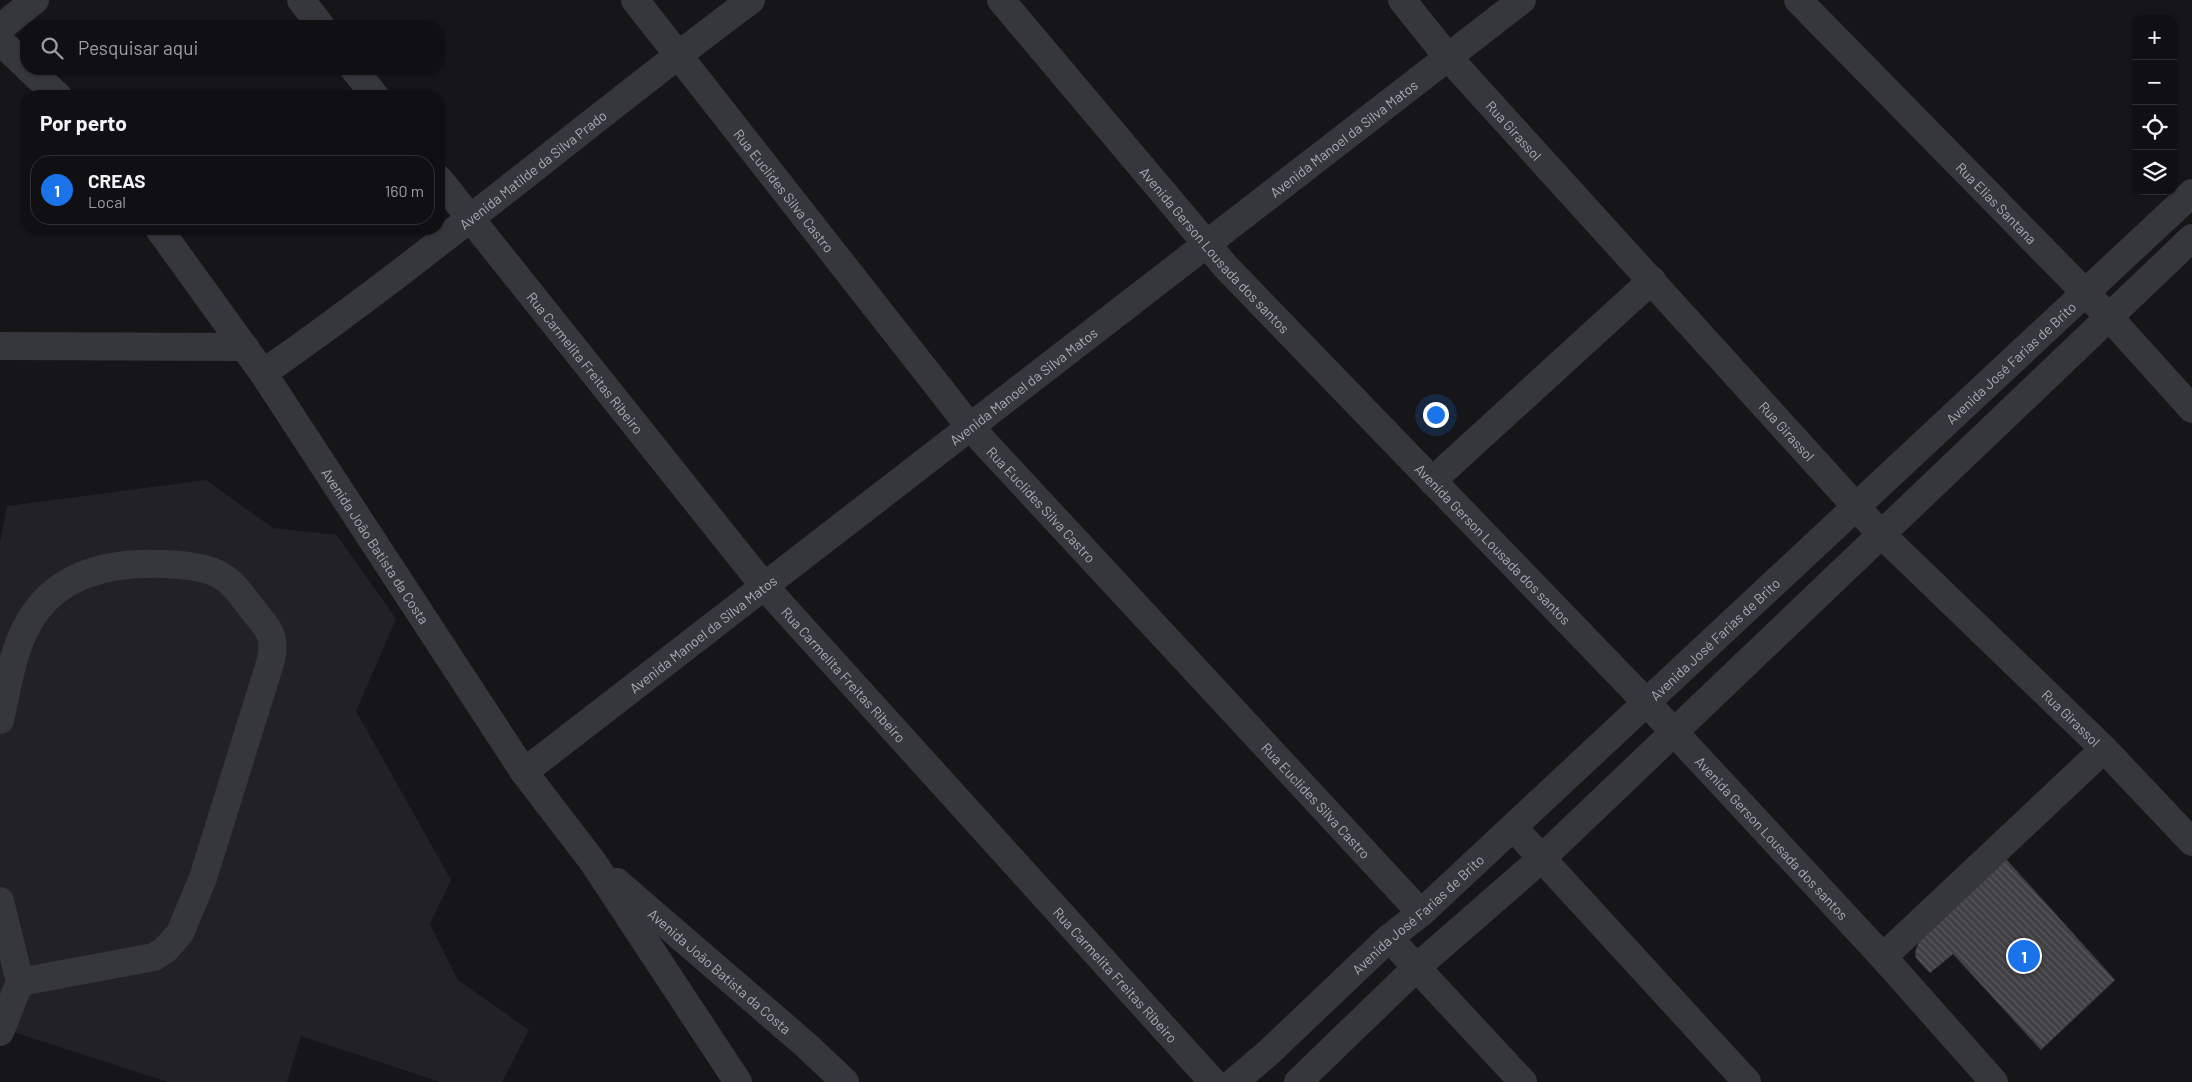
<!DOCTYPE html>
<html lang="pt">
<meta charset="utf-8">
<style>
body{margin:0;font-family:Barlow,sans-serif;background:#1e1e20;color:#f1f3f6}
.controls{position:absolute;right:15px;top:15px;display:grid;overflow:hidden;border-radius:10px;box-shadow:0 1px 4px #0004}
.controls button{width:45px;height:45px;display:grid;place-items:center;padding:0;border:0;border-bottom:1px solid #303032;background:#101012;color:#f1f3f6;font:25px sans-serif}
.you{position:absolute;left:1435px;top:414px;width:18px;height:18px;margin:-12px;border:4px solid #fff;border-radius:50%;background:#1a73e8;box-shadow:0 0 0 8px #1a73e833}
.badge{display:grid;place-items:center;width:32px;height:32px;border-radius:50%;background:#1a73e8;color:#fff;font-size:16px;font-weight:700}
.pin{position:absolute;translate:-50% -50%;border:2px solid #fff;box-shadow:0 1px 5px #0006}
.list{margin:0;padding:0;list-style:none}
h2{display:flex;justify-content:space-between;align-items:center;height:65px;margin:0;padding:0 20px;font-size:21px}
h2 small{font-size:16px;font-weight:400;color:#9c9d9f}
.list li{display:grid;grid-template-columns:32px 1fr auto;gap:15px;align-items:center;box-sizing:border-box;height:70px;margin:0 10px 10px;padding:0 10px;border:1px solid #303032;border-radius:20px}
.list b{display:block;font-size:19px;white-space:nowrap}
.list p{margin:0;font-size:16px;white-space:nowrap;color:#9c9d9f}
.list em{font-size:16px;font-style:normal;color:#9c9d9f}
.icon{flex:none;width:28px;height:28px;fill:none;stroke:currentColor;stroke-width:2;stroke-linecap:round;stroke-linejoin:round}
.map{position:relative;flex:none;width:2192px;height:1082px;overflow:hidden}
.search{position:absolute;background:#101012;box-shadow:0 1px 4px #0004;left:20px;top:20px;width:425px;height:55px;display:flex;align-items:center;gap:12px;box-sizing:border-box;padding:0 18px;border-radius:20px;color:#9c9d9f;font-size:19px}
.panel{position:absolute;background:#101012;box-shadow:0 1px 4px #0004;left:20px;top:90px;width:425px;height:145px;border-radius:20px}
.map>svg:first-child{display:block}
.built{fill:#222125}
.building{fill:url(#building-back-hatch);stroke:#302f34}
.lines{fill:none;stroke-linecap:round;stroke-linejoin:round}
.minor{stroke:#36373d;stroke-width:28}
.labels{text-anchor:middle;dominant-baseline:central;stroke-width:4;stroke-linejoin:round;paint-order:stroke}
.street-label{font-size:14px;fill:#a7abb8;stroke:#111012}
</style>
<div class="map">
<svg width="2192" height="1082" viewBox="0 0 2192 1082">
<defs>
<pattern id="building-back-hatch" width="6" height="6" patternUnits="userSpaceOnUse" patternTransform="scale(1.25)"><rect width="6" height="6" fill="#404045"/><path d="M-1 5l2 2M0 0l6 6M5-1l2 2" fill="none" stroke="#59595e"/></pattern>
</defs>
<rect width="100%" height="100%" fill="#161518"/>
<polygon class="built" points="206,480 273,528 337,535 396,619 356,711 451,880 430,924 458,980 529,1030 502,1082 440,1082 301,1036 287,1082 168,1082 7,1030 0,1033 0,542 7,506"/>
<polygon class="building" points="2006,859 2115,980 2041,1050 1953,954 1930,973 1916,958 1915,952 1920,939"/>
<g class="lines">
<g class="minor">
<polyline points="301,0 321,26"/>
<path id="s1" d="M635 0 970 427 1421 913"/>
<path id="s2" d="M1001 0 1226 267 1647 703 1883 957 1994 1082"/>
<path id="s3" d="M1402 0 1447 56 1880 533 2104 749 2192 842"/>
<path id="s4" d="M1798 0 2110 318 2192 409"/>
<polyline points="0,28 35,0"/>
<polyline points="0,41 26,66"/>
<polyline points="29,69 58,96"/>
<polyline points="354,69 375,96"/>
<path id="s5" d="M439 179 764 586 1213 1082"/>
<path id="s6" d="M159 229 263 373 524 772 593 862 738 1082"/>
<polyline points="0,346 245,347"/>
<path id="s7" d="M263 373C431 256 587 122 751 0"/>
<polyline points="1432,481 1652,280"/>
<path d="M0 720C9 682 13 641 37 610 67 570 118 562 164 564 181 565 200 566 216 573 232 580 243 597 253 610 269 630 276 634 271 660L203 878 180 933 165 950 154 957 20 982"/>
<path id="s8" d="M524 772 1522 0"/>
<polyline points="1513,827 1747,1082"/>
<path id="s9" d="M617 882 807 1046 845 1082"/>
<polyline points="0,901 20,982 0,1032"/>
<polyline points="1389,938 1523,1082"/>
<polyline points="1883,957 2104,749"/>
<path id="s10" d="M1234 1082 1268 1053 1389 938 1421 913 1513 827 2192 193"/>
<polyline points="1298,1082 1416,968 1541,859 2192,238"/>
</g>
</g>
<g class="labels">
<g class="street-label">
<text stroke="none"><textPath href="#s3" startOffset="172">Rua Girassol</textPath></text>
<text stroke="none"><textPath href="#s8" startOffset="1036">Avenida Manoel da Silva Matos</textPath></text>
<text stroke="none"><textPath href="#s7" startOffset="338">Avenida Matilde da Silva Prado</textPath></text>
<text stroke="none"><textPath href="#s1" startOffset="242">Rua Euclides Silva Castro</textPath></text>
<text stroke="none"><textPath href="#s4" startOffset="284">Rua Elias Santana</textPath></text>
<text stroke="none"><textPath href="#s2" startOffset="329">Avenida Gerson Lousada dos santos</textPath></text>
<text stroke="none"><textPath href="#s10" startOffset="1059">Avenida José Farias de Brito</textPath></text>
<text stroke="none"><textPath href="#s5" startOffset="235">Rua Carmelita Freitas Ribeiro</textPath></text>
<text stroke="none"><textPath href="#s8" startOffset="631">Avenida Manoel da Silva Matos</textPath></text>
<text stroke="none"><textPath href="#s3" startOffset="578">Rua Girassol</textPath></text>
<text stroke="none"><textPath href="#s1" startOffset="648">Rua Euclides Silva Castro</textPath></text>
<text stroke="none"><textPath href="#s2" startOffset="734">Avenida Gerson Lousada dos santos</textPath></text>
<text stroke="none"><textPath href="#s6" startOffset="384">Avenida João Batista da Costa</textPath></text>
<text stroke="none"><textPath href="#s8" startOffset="226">Avenida Manoel da Silva Matos</textPath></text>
<text stroke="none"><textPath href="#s10" startOffset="654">Avenida José Farias de Brito</textPath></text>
<text stroke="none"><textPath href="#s5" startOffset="640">Rua Carmelita Freitas Ribeiro</textPath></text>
<text stroke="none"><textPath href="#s3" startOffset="982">Rua Girassol</textPath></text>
<text stroke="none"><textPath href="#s1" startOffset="1052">Rua Euclides Silva Castro</textPath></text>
<text stroke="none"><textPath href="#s2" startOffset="1139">Avenida Gerson Lousada dos santos</textPath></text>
<text stroke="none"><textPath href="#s10" startOffset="249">Avenida José Farias de Brito</textPath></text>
<text stroke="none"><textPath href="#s9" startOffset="136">Avenida João Batista da Costa</textPath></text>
<text stroke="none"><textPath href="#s5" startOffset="1045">Rua Carmelita Freitas Ribeiro</textPath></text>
</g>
</g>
</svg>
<div class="controls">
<button>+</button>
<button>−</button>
<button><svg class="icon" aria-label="locate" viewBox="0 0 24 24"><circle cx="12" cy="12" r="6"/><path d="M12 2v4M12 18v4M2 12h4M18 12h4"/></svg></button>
<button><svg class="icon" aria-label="layers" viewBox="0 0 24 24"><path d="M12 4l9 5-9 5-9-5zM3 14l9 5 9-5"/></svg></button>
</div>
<div class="you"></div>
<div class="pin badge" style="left:2024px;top:956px">1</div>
<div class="search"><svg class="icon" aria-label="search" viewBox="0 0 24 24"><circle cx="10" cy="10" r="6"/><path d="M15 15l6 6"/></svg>Pesquisar aqui</div>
<section class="panel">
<h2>Por perto<small></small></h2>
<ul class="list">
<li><span class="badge">1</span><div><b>CREAS</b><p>Local</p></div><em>160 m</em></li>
</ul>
</section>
</div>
